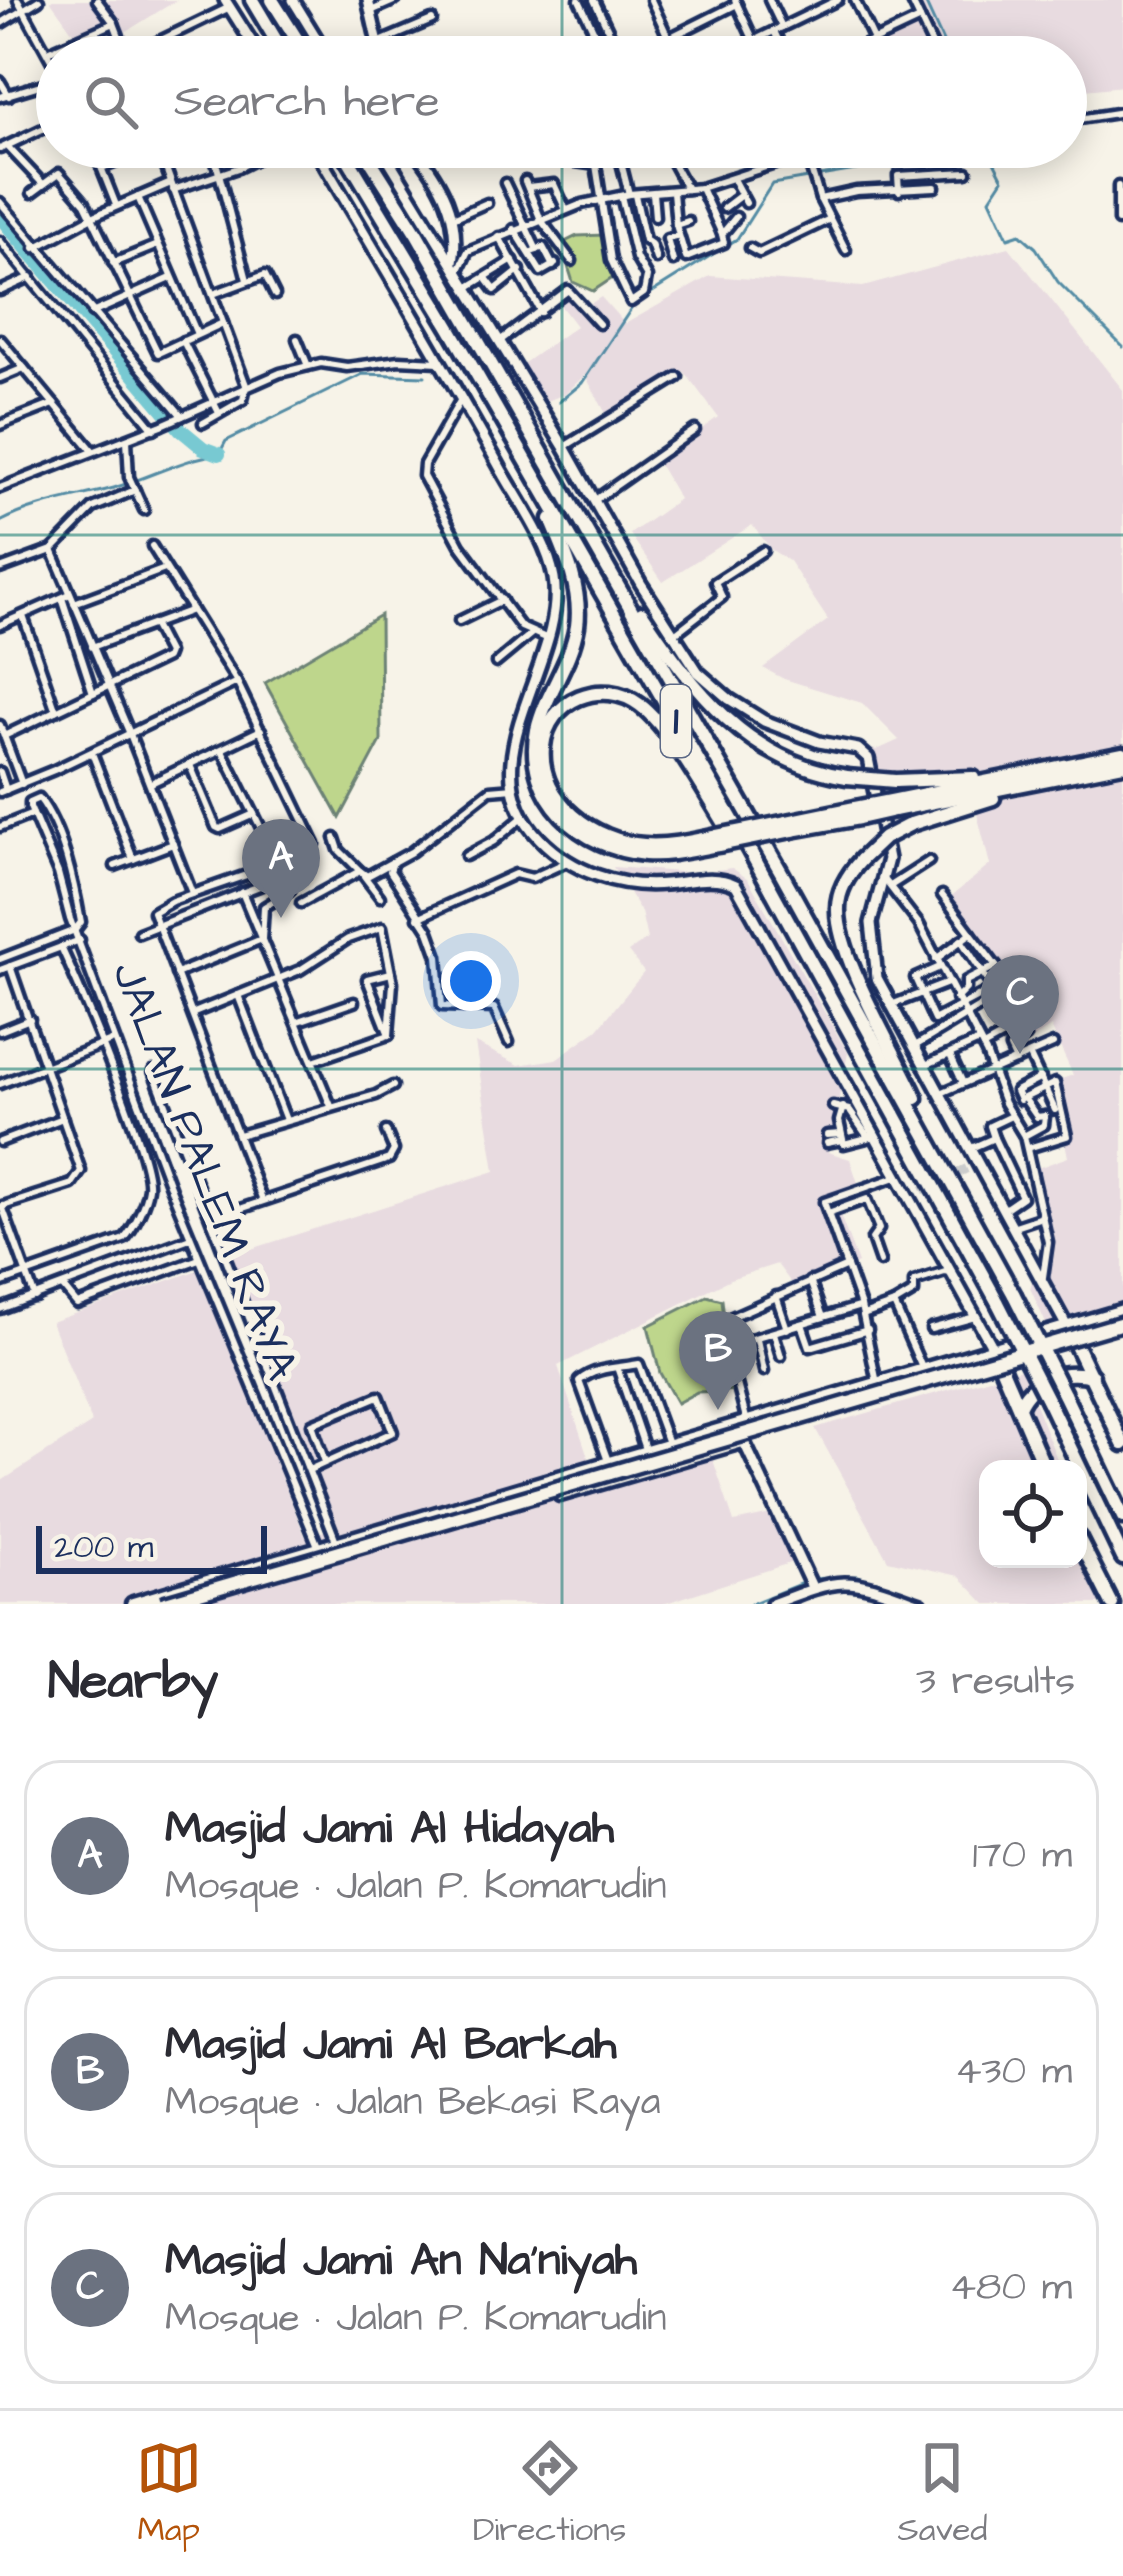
<!DOCTYPE html>
<meta charset="utf-8">
<style>
body{margin:0;font-family:"Architects Daughter",sans-serif;background:#f7f7f7;color:#2b2b33}
.controls{position:absolute;right:36px;bottom:36px;display:grid;overflow:hidden;border-radius:24px;box-shadow:0 6px 30px #0003}
.controls button{width:108px;height:108px;display:grid;place-items:center;padding:0;border:0;border-bottom:3px solid #e1e1e2;background:#fff;color:#2b2b33;font:60px sans-serif}
.scale{position:absolute;left:36px;bottom:30px;width:231px;box-sizing:border-box;padding-left:12px;border:6px solid #1b2f5e;border-top:0;font-size:33px;line-height:42px;white-space:nowrap;color:#1b2f5e;-webkit-text-stroke:9px #f7f3e8;paint-order:stroke}
.you{position:absolute;left:471px;top:981px;width:42px;height:42px;margin:-30px;border:9px solid #fff;border-radius:50%;background:#1a73e8;box-shadow:0 0 0 18px #1a73e833}
.badge{display:grid;place-items:center;width:78px;height:78px;border-radius:50%;background:#b45309;color:#fff;font-size:39px;font-weight:700}
.pin{position:absolute;translate:-50% -99px;filter:drop-shadow(0 3px 6px #0008)}
.pin::after{content:'';position:absolute;top:63px;width:42px;height:36px;background:inherit;clip-path:polygon(0 0,100% 0,50% 100%)}
.list{margin:0;padding:0;list-style:none}
h2{display:flex;justify-content:space-between;align-items:center;height:156px;margin:0;padding:0 48px;font-size:51px}
h2 small{font-size:39px;font-weight:400;color:#7c7c81}
.list li{display:grid;grid-template-columns:78px 1fr auto;gap:36px;align-items:center;box-sizing:border-box;height:192px;margin:0 24px 24px;padding:0 24px;border:3px solid #e1e1e2;border-radius:36px}
.list b{display:block;font-size:45px;white-space:nowrap}
.list p{margin:0;font-size:39px;white-space:nowrap;color:#7c7c81}
.list em{font-size:39px;font-style:normal;color:#7c7c81}
.icon{flex:none;width:66px;height:66px;fill:none;stroke:currentColor;stroke-width:2;stroke-linecap:round;stroke-linejoin:round}
.map{position:relative;flex:none;width:1123px;height:1604px;overflow:hidden}
.search{position:absolute;background:#fff;box-shadow:0 6px 30px #0003;left:36px;right:36px;top:36px;height:132px;display:flex;align-items:center;gap:30px;box-sizing:border-box;padding:0 42px;border-radius:66px;color:#7c7c81;font-size:45px}
.sheet{height:804px;background:#fff}
nav{display:flex;justify-content:space-around;align-items:center;box-sizing:border-box;height:168px;border-top:3px solid #e1e1e2;background:#fff;font-size:33px;color:#7c7c81}
nav a{display:grid;justify-items:center;gap:6px}
nav .on{color:#b45309}
.map>svg:first-child{display:block}
.built{fill:#e8dbe0}
.green{fill:#bed68c;stroke:#6c8275;stroke-width:3}
.lines{fill:none;stroke-linecap:round;stroke-linejoin:round}
.stream{stroke:#538ba4;stroke-width:3}
.river{stroke:#78c9d2;stroke-width:14}
.secondary-tunnel{stroke:#cbcccc;stroke-width:9;stroke-dasharray:9 4.5;stroke-linecap:butt}
.street-casing{stroke:#1b2f5e;stroke-width:15}
.secondary-casing{stroke:#1b2f5e;stroke-width:18}
.highway-casing{stroke:#1b2f5e;stroke-width:21}
.street{stroke:#f7f3e8;stroke-width:6}
.secondary{stroke:#f7f3e8;stroke-width:9}
.highway{stroke:#f7f3e8;stroke-width:12}
.highway-bridge-casing{stroke:#1b2f5e;stroke-width:21;stroke-linecap:butt}
.highway-bridge{stroke:#f7f3e8;stroke-width:12}
.grid{fill:none;stroke:#0f766e;stroke-width:3;stroke-opacity:0.55}
.labels{text-anchor:middle;dominant-baseline:central;stroke-width:12;stroke-linejoin:round;paint-order:stroke}
.shield{fill:#f7f3e8;stroke:#5d6a87;stroke-width:3}
.shield-label{font-size:42px;font-weight:bold;fill:#1b2f5e}
.street-label{font-size:45px;fill:#1b2f5e;stroke:#f7f3e8}
</style>
<div class="map">
<svg width="1123" height="1604" viewBox="0 0 1123 1604">
<rect width="100%" height="100%" fill="#f7f3e8"/>
<filter id="ink" filterUnits="userSpaceOnUse"><feTurbulence type="fractalNoise" baseFrequency=".00833" numOctaves="2"/><feDisplacementMap in="SourceGraphic" scale="24" xChannelSelector="R" yChannelSelector="G"/><feConvolveMatrix kernelMatrix="1 2 1 2 8 2 1 2 1" color-interpolation-filters="sRGB"/></filter>
<g filter="url(#ink)">
<g class="built">
<polygon points="50,0 177,0 119,36 110,21 75,35"/>
<polygon points="910,0 1123,0 1123,86 1066,92 1066,57 854,57 923,25"/>
<polygon points="1009,247 1123,390 1123,1314 1052,1337 1030,1288 1048,1234 1032,1170 1068,1157 1053,1082 1073,1075 1051,1027 1024,1044 998,1002 1011,992 944,902 990,865 966,770 861,771 855,747 877,750 899,740 862,703 784,679 763,668 828,620 789,561 772,550 752,525 663,582 630,534 679,499 657,462 718,417 684,371 610,421 585,375 565,394 531,407 513,371 576,326 557,301 570,290 587,306 601,297 625,324 710,276 863,287"/>
<polygon points="613,867 693,873 732,868 748,879 848,1053 828,1152 850,1159 858,1183 832,1194 858,1263 795,1288 777,1264 730,1279 558,1366 597,1484 711,1454 734,1522 776,1513 799,1560 663,1604 0,1604 0,1482 92,1423 51,1322 198,1270 305,1536 325,1531 220,1259 495,1171 475,1043 519,1065 556,1059 598,1029 644,972 628,952 647,939 641,912"/>
<polygon points="1021,1369 1061,1469 988,1469 988,1559 1078,1559 1078,1511 1115,1604 986,1604 959,1576 888,1560 815,1428"/>
</g>
<g class="green">
<polygon points="605,235 614,277 593,291 573,282 567,263 553,248 577,236"/>
<polygon points="380,615 381,741 340,818 265,683"/>
<polygon points="707,1296 722,1300 726,1337 741,1390 697,1392 677,1403 660,1373 648,1326"/>
</g>
<g class="lines">
<g class="stream">
<polyline points="924,0 950,57"/>
<polyline points="559,402 582,383 635,303 737,239 772,184 987,148 1003,179 990,199 1008,238 1020,234 1036,248 1058,282 1123,347"/>
<path d="M0 522C36 503 71 499 110 489 147 479 181 459 219 454L226 441 363 374 425 376"/>
<polyline points="813,1579 858,1576 935,1604"/>
<polyline points="751,1604 805,1582"/>
</g>
<polyline class="river" points="0,217 180,429 203,448 219,454"/>
<polyline class="secondary-tunnel" points="922,1190 968,1168"/>
<g class="street-casing">
<g id="street">
<polyline points="18,0 57,71"/>
<polyline points="97,0 114,23 127,57"/>
<polyline points="579,0 606,57"/>
<polyline points="594,0 621,57"/>
<polyline points="651,0 677,57"/>
<polyline points="735,0 754,41"/>
<polyline points="769,0 782,27"/>
<polyline points="855,0 874,40"/>
<polyline points="911,0 938,57"/>
<polyline points="371,11 396,0"/>
<polyline points="0,24 39,0"/>
<polyline points="774,31 786,57"/>
<polyline points="669,38 737,4"/>
<polyline points="762,38 770,57"/>
<polyline points="380,42 432,20"/>
<polyline points="48,52 114,23"/>
<polyline points="126,57 230,7"/>
<polyline points="224,57 253,44"/>
<polyline points="720,57 838,0"/>
<polyline points="839,57 920,19"/>
<polyline points="0,81 9,96"/>
<polyline points="0,97 57,80"/>
<polyline points="1066,121 1123,112"/>
<polyline points="8,147 42,183"/>
<polyline points="93,147 116,205"/>
<polyline points="158,147 246,385 243,400 203,423"/>
<polyline points="212,147 247,280"/>
<polyline points="617,147 629,194"/>
<polyline points="649,147 653,155"/>
<polyline points="664,147 687,189"/>
<polyline points="0,149 57,122"/>
<polyline points="807,156 820,199 846,250"/>
<polyline points="542,157 596,165 611,260 631,302 644,293 647,277 636,258 621,196"/>
<polyline points="102,168 153,147"/>
<polyline points="733,179 746,203"/>
<polyline points="525,181 541,220 572,261"/>
<polyline points="505,183 537,250"/>
<polyline points="1118,186 1118,221 1123,220"/>
<polyline points="528,187 554,184 566,210"/>
<polyline points="701,188 722,234 736,217"/>
<polyline points="173,190 238,168 280,147"/>
<polyline points="899,191 898,176 967,172"/>
<polyline points="673,192 676,225 686,258 724,243 722,234"/>
<polyline points="32,193 59,173 85,203 158,353 223,323"/>
<polyline points="653,193 655,217"/>
<polyline points="635,195 645,240 651,244 656,259"/>
<polyline points="138,197 197,334"/>
<polyline points="820,199 856,191 935,187"/>
<polyline points="0,202 182,416"/>
<polyline points="724,208 741,195"/>
<polyline points="453,218 487,203"/>
<polyline points="676,225 688,221"/>
<polyline points="514,229 541,272 555,264"/>
<polyline points="499,237 541,312"/>
<polyline points="0,241 154,429"/>
<polyline points="35,248 92,217 171,183"/>
<polyline points="750,248 759,253 830,219"/>
<polyline points="534,251 543,247 553,266"/>
<polyline points="673,261 667,239 679,236"/>
<polyline points="113,263 158,245"/>
<polyline points="458,272 468,251 582,204 629,194 701,188 781,162 880,147"/>
<polyline points="486,278 495,290 520,270"/>
<polyline points="467,288 513,260"/>
<polyline points="0,291 31,277"/>
<polyline points="213,294 265,275 275,295"/>
<polyline points="92,313 171,278"/>
<polyline points="0,339 93,451"/>
<polyline points="297,339 308,366"/>
<polyline points="501,340 568,290 599,324"/>
<polyline points="183,341 219,413"/>
<polyline points="0,378 24,368"/>
<polyline points="460,401 424,464 423,476 460,545 521,627 546,638"/>
<polyline points="0,425 54,404"/>
<polyline points="127,440 129,477 144,510"/>
<polyline points="564,447 678,377"/>
<polyline points="0,488 162,425 280,373 321,363 347,367 399,360 439,362"/>
<polyline points="595,500 695,430"/>
<polyline points="152,546 237,682 315,844 309,853 172,901 153,912 262,1199"/>
<polyline points="52,550 130,734 192,893"/>
<polyline points="0,569 52,550 93,508 135,490"/>
<polyline points="62,598 93,693"/>
<polyline points="74,603 165,569"/>
<polyline points="23,616 56,711"/>
<polyline points="459,621 502,600"/>
<polyline points="0,625 70,594"/>
<polyline points="673,635 722,597 715,582 763,551"/>
<polyline points="92,647 192,610"/>
<polyline points="496,663 531,634"/>
<polyline points="0,725 22,784"/>
<polyline points="4,736 166,658 168,653 154,626"/>
<polyline points="92,753 133,859"/>
<polyline points="190,765 216,827 220,829 254,814"/>
<polyline points="0,772 6,790"/>
<polyline points="151,783 261,730"/>
<polyline points="0,792 54,770 237,682"/>
<polyline points="0,827 33,814"/>
<polyline points="335,838 339,850 360,871"/>
<polyline points="466,856 494,841 524,816"/>
<polyline points="393,862 390,871 429,931 438,956 442,1006 494,1008 509,1042"/>
<polyline points="115,866 173,844"/>
<polyline points="364,876 380,897"/>
<polyline points="884,879 919,924 986,1053 1004,1103 1024,1136 1048,1242 1043,1277"/>
<polyline points="892,885 929,861"/>
<polyline points="242,892 331,1106"/>
<polyline points="301,903 360,871 367,876 411,852 490,790 514,788"/>
<polyline points="418,918 515,874 532,878 567,862"/>
<path d="M75 930 81 922C74 883 63 829 39 798L30 802V807L58 873 70 919 171 1189 318 1546"/>
<polyline points="139,933 285,876 222,750"/>
<polyline points="961,940 1025,1037 1010,1048 1016,1061"/>
<polyline points="0,959 75,930"/>
<polyline points="936,959 971,933"/>
<polyline points="940,967 915,978 934,1020 1008,981"/>
<polyline points="0,970 80,940"/>
<polyline points="176,974 262,939 264,907 290,891"/>
<polyline points="238,995 286,1120"/>
<polyline points="956,999 966,989 966,981 996,966"/>
<polyline points="891,1005 948,983"/>
<polyline points="194,1013 300,970 348,939 382,927 393,983 389,1035"/>
<polyline points="299,1021 354,1002"/>
<polyline points="0,1031 30,1019"/>
<polyline points="389,1035 367,979 391,973"/>
<polyline points="915,1046 1012,987 942,895"/>
<polyline points="983,1047 1019,1027"/>
<polyline points="950,1055 963,1083"/>
<polyline points="1030,1056 1055,1110"/>
<polyline points="313,1061 389,1035"/>
<polyline points="923,1066 979,1041"/>
<polyline points="153,1071 336,1541"/>
<polyline points="0,1084 114,1040"/>
<polyline points="941,1093 1053,1044"/>
<polyline points="1020,1100 1016,1091 1041,1078"/>
<polyline points="833,1106 849,1110 868,1137"/>
<polyline points="843,1107 839,1121 844,1144 875,1136"/>
<polyline points="239,1135 376,1095 393,1086"/>
<polyline points="827,1135 841,1134"/>
<polyline points="1024,1136 1044,1125 1045,1116"/>
<polyline points="994,1138 990,1126 1011,1116"/>
<polyline points="0,1142 63,1118"/>
<polyline points="827,1143 842,1140"/>
<polyline points="1028,1148 1067,1136 1055,1083 1024,1098 1037,1117 1045,1116"/>
<polyline points="969,1149 994,1138 1022,1197 1003,1210"/>
<polyline points="2,1206 35,1297"/>
<polyline points="0,1207 72,1184 81,1171 10,966"/>
<polyline points="828,1213 867,1199 879,1229 872,1239 880,1262"/>
<polyline points="213,1218 389,1159 394,1150 386,1131"/>
<polyline points="1012,1227 1042,1217"/>
<polyline points="810,1281 823,1317"/>
<path d="M0 1283 124 1239C134 1228 146 1203 148 1188 152 1157 78 984 61 947"/>
<polyline points="63,1287 77,1304 199,1259"/>
<polyline points="776,1296 787,1329"/>
<polyline points="0,1309 190,1238"/>
<polyline points="863,1315 894,1304"/>
<polyline points="727,1319 847,1266"/>
<polyline points="802,1324 810,1347 868,1330"/>
<polyline points="931,1329 975,1317"/>
<polyline points="774,1333 781,1356"/>
<polyline points="757,1340 764,1371"/>
<polyline points="618,1370 646,1452"/>
<polyline points="923,1370 894,1304 914,1292 914,1282 945,1272 951,1273"/>
<polyline points="877,1383 861,1306 824,1202 896,1177"/>
<polyline points="747,1422 727,1346 861,1306"/>
<path d="M608 1461 579 1381C595 1367 618 1368 639 1364L669 1446"/>
<polyline points="309,1470 393,1432 379,1396 312,1424 325,1462"/>
</g>
</g>
<g class="secondary-casing">
<g id="secondary">
<polyline points="225,0 261,57"/>
<polyline points="293,0 328,57"/>
<polyline points="368,0 381,57"/>
<path d="M314 147C377 255 442 362 502 471 520 503 548 542 554 578 568 662 463 761 540 839 572 872 619 888 665 884 689 882 713 874 736 885L993 1348"/>
<polyline points="381,147 564,447 641,584 698,672 729,699 764,721 819,742 858,749 868,758 888,859 871,923 877,978 1067,1327"/>
<path d="M413 147C441 181 461 217 453 262"/>
<polyline points="743,1440 812,1587"/>
<path d="M772 1604C847 1575 845 1577 921 1604"/>
</g>
</g>
<g class="highway-casing">
<g id="highway">
<polyline points="252,0 286,57"/>
<polyline points="272,0 308,57"/>
<polyline points="341,147 450,328 749,849 998,1303"/>
<polyline points="362,147 417,234 781,872 1014,1295"/>
<path d="M551 519C565 552 582 589 577 626 571 664 545 694 537 730 523 797 582 849 645 854 670 856 694 849 718 845"/>
<path d="M642 613C694 691 748 762 847 777"/>
<polyline points="895,781 973,778"/>
<polyline points="891,801 1123,754"/>
<polyline points="894,810 1123,764"/>
<polyline points="792,821 855,808"/>
<polyline points="911,824 993,798"/>
<polyline points="792,830 859,818"/>
<path d="M717 836C693 841 669 847 644 845 595 842 538 802 543 747 547 699 603 677 640 705 673 730 711 803 735 840"/>
<path d="M862 859C849 873 838 889 838 908 836 956 895 1051 916 1098"/>
<polyline points="1070,1333 1123,1444"/>
<polyline points="996,1355 1045,1469"/>
<polyline points="1064,1394 1123,1517"/>
<polyline points="1048,1401 1123,1558"/>
<path d="M1019 1407C1031 1379 1062 1369 1092 1376"/>
<polyline points="560,1494 742,1441"/>
<polyline points="1078,1537 1112,1604"/>
<polyline points="133,1604 1123,1311"/>
</g>
</g>
<use href="#street" class="street"/>
<use href="#secondary" class="secondary"/>
<use href="#highway" class="highway"/>
<g class="highway-bridge-casing">
<g id="highway-bridge">
<polyline points="847,777 895,781"/>
<polyline points="855,808 891,801"/>
<polyline points="859,818 894,810"/>
<polyline points="717,836 792,821"/>
<polyline points="718,845 792,830"/>
<polyline points="862,859 884,838 911,824"/>
<polyline points="1014,1295 1064,1394"/>
<polyline points="998,1303 1048,1401"/>
<polyline points="162,1604 1123,1323"/>
</g>
</g>
<use href="#highway-bridge" class="highway-bridge"/>
</g>
</g>
<path class="grid" d="M562 0V57M562 147V1604M0 535H1123M0 1069H1123"/>
<g class="labels">
<rect class="shield" x="661" y="685" width="30" height="72" rx="9"/>
<g class="shield-label">
<text x="676" y="721">1</text>
</g>
<g class="street-label">
<text transform="translate(204 1171) rotate(69)">JALAN PALEM RAYA</text>
</g>
</g>
</svg>
<div class="controls">
<button><svg class="icon" aria-label="locate" viewBox="0 0 24 24"><circle cx="12" cy="12" r="6"/><path d="M12 2v4M12 18v4M2 12h4M18 12h4"/></svg></button>
</div>
<div class="scale">200 m</div>
<div class="you"></div>
<div class="pin badge" style="left:281px;top:918px;background:#6b7280">A</div>
<div class="pin badge" style="left:718px;top:1410px;background:#6b7280">B</div>
<div class="pin badge" style="left:1020px;top:1054px;background:#6b7280">C</div>
<div class="search"><svg class="icon" aria-label="search" viewBox="0 0 24 24"><circle cx="10" cy="10" r="6"/><path d="M15 15l6 6"/></svg>Search here</div>
</div>
<section class="sheet">
<h2>Nearby<small>3 results</small></h2>
<ul class="list">
<li><span class="badge" style="background:#6b7280">A</span><div><b>Masjid Jami Al Hidayah</b><p>Mosque · Jalan P. Komarudin</p></div><em>170 m</em></li>
<li><span class="badge" style="background:#6b7280">B</span><div><b>Masjid Jami Al Barkah</b><p>Mosque · Jalan Bekasi Raya</p></div><em>430 m</em></li>
<li><span class="badge" style="background:#6b7280">C</span><div><b>Masjid Jami An Na'niyah</b><p>Mosque · Jalan P. Komarudin</p></div><em>480 m</em></li>
</ul>
</section>
<nav>
<a class="on"><svg class="icon" aria-label="map" viewBox="0 0 24 24"><path d="M3 6l6-2 6 2 6-2v14l-6 2-6-2-6 2zM9 4v14M15 6v14"/></svg>Map</a>
<a><svg class="icon" aria-label="directions" viewBox="0 0 24 24"><path d="M12 3l9 9-9 9-9-9zM9 14v-3h6M13 9l2 2-2 2"/></svg>Directions</a>
<a><svg class="icon" aria-label="saved" viewBox="0 0 24 24"><path d="M7 4h10v16l-5-4-5 4z"/></svg>Saved</a>
</nav>
